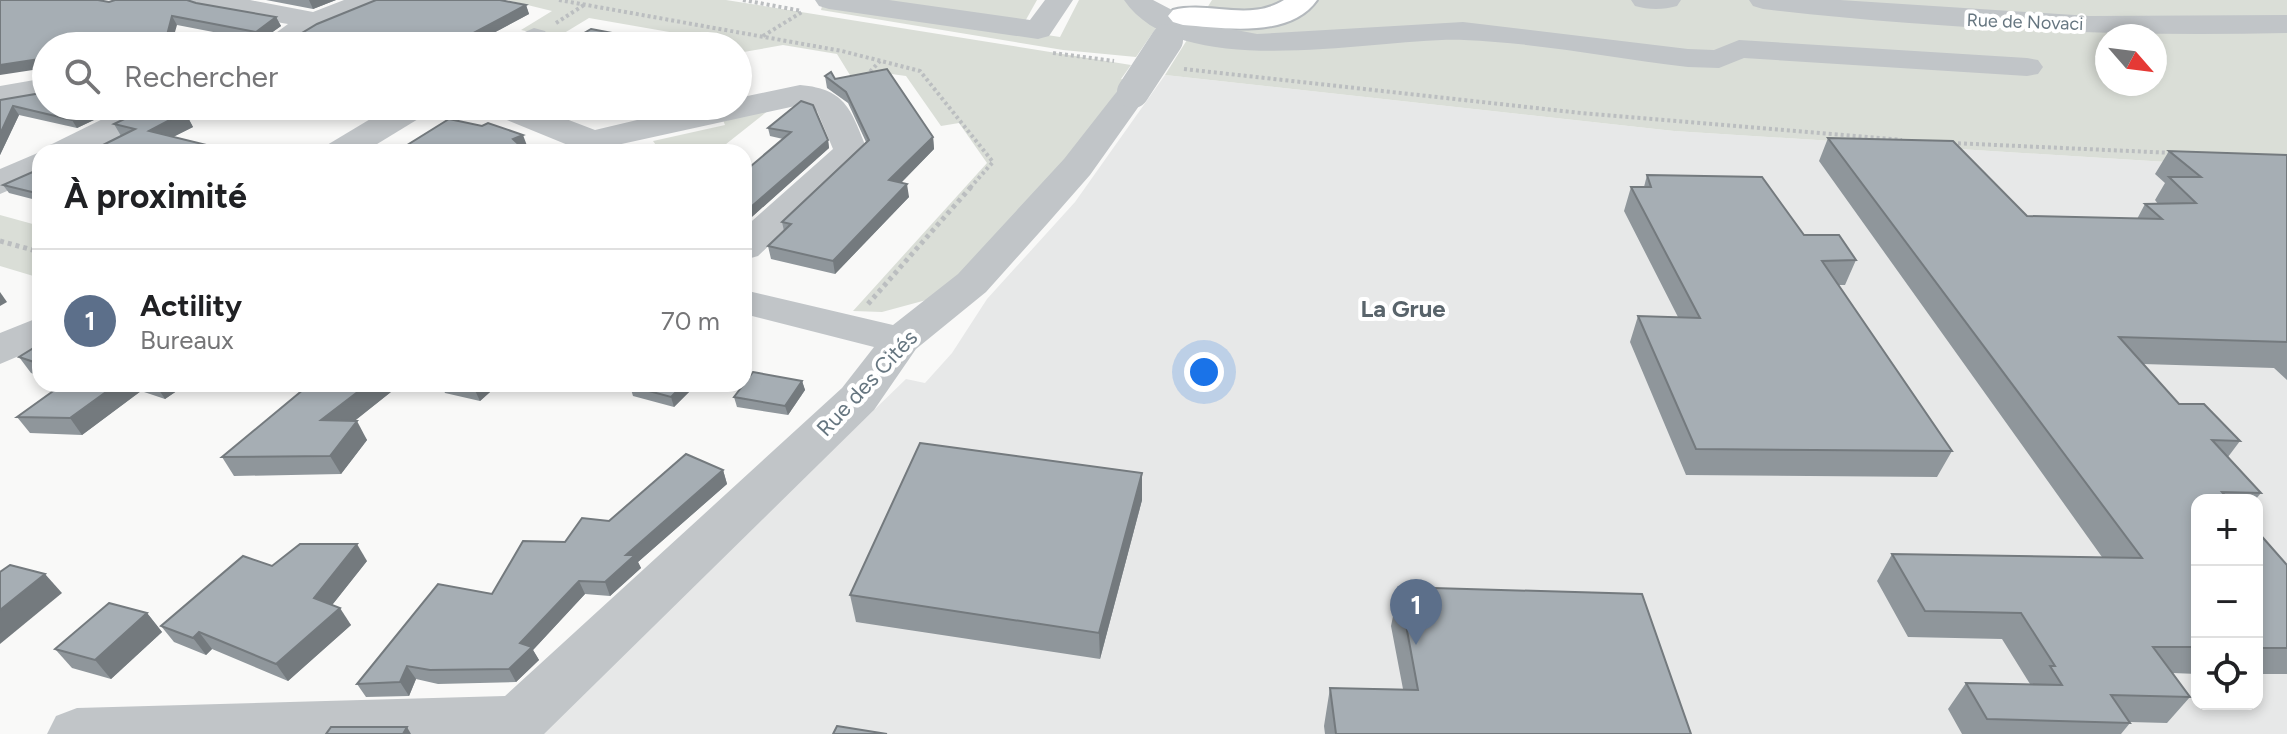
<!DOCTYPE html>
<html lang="fr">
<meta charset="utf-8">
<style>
body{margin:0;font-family:Figtree,sans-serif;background:#f2f2f2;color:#202124}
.controls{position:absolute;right:24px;bottom:24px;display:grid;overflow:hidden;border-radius:16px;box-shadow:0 4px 12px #0003}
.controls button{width:72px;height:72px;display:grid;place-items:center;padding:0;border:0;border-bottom:2px solid #e0e0e0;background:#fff;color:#202124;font:40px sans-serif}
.compass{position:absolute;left:2095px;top:24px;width:72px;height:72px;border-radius:50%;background:#fff;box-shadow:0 4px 12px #0003;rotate:118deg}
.you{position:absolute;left:1204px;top:372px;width:28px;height:28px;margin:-20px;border:6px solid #fff;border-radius:50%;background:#1a73e8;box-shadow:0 0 0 12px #1a73e833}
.badge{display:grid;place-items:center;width:52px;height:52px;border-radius:50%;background:#7c3aed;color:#fff;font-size:26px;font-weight:700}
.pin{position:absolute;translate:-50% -66px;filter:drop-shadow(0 2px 4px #0008)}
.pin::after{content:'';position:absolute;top:42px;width:28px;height:24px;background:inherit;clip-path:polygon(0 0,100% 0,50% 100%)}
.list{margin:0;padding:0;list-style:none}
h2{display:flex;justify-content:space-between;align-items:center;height:104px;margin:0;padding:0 32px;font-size:34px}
h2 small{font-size:26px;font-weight:400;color:#757577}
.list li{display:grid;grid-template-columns:52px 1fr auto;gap:24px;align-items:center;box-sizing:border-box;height:144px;padding:0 32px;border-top:2px solid #e0e0e0}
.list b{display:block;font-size:30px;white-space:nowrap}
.list p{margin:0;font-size:26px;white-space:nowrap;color:#757577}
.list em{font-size:26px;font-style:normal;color:#757577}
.icon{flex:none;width:44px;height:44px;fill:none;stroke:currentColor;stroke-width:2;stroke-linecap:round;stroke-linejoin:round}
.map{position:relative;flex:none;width:2287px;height:734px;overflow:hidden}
.search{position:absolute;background:#fff;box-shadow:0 4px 12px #0003;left:32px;top:32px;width:720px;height:88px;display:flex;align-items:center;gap:20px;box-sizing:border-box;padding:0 28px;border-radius:44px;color:#757577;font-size:30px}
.panel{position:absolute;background:#fff;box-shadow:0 4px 12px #0003;left:32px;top:144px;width:720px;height:248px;border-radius:24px}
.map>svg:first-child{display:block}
.built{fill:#e7e8e8;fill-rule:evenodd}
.green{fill:#daded7;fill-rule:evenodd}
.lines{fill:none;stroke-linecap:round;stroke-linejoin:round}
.major-casing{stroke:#b4b9bd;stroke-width:4}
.path-far1{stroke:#bbbec0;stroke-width:4;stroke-dasharray:3 3;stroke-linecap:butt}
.path{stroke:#bbbec0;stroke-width:5;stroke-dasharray:4 4;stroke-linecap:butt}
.minor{fill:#c1c5c8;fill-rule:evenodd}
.major{fill:#fff;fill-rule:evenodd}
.minor-bridge{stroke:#c1c5c8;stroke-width:32}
.wall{fill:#8f969b}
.shaded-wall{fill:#747a7e}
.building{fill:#a6aeb4;stroke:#747a7e;stroke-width:2}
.labels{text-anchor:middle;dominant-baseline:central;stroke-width:8;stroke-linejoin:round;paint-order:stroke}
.far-street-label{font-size:18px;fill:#667680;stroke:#fff}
.street-label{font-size:22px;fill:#667680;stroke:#fff}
.neighbourhood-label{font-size:24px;font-weight:bold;fill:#59646b;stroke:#fff}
</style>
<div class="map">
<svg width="2287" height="734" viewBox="0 0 2287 734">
<rect width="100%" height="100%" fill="#f9f9f8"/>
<path class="built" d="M1165 75 1674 131 2199 164 2287 163V734H539L906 379 925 383 952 353 987 299 1075 202ZM2197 500H2257V704H2197Z"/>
<g class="green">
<polygon points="507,0 726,0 1131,65 1121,79 1125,80 1092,128 977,261 930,299 882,312 853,311 987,163 959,123 941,126 906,76 884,73 853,80 837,54 783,45 738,53 738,46 681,46 675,33 589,18 556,38 521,30 552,11"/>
<polygon points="851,0 1037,0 1023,25"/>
<polygon points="1079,0 1130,0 1131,8 1156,28 1136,57 1063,50 821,10 822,6 835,3 1060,37"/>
<path d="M1212 0H2287V163L2199 164 1674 131 1165 75ZM2107 36H2155V84H2107Z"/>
<polygon points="774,106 716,152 661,152 653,141 725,125 721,115"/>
<polygon points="0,215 40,226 40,278 0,266"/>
</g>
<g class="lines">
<g class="major-casing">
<path id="major" d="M1284 0H1317C1290 39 1223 28 1183 25L1173 22 1168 16 1173 10C1210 1 1249 22 1284 0Z"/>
</g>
<g class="path-far1">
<polyline points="559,0 842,51 920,71 993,162 969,189"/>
<polyline points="743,0 802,11"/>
<polyline points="556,23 584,5"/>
<polyline points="763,36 802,12"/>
<polyline points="1053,53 1114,61"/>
<polyline points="1184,69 1581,113 1902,140"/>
<polyline points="866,76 880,61"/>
<polyline points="1952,143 2174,153"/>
</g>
<g class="path">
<polyline points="0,241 40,252"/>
<polyline points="868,304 971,187"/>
</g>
<g class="minor">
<polygon points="187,0 250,0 313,12 344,0 383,0 379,6 320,30 294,46 258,46 288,24 201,9 191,6"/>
<polygon points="815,0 889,0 1030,20 1045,0 1073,0 1049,36 1038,39 829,9 819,6"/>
<path d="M1124 0H1153L1195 22 1257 34 1463 22 1688 49 1714 50 1739 40 2027 58 2038 60 2043 67 2038 74 2027 76 1744 58 1719 68 1688 67C1613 58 1539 43 1464 40 1376 37 1182 85 1124 0Z"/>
<path d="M1631 0H1681L1677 6C1663 10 1649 10 1635 6Z"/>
<path d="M1749 0H1840L2090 16 2287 15V33C2111 37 1937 29 1763 9L1753 6Z"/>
<polygon points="534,28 545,31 549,37 545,43 503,46 507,40"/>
<polygon points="46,78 46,98 0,106 0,86"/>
<polygon points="1133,82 1144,85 1149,92 1144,99 1090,175 1047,224 986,292 916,349 874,410 544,734 47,734 56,716 77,708 505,696 842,388 874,347 744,314 744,290 893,325 958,274 1064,159 1122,85"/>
<path d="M800 85C848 89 851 112 868 151L758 256 744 260V228L833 149 817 111 800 105 617 145 622 152H585L490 113 485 106H532L595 130 696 106H738V98Z"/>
<polygon points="129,106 172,106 167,113 89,152 45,152 50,145"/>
<polygon points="392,106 433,106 428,113 364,152 322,152 327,145"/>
<polygon points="40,152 40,177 0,194 0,169"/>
<polygon points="40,317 40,347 0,364 0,333"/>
</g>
<use href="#major" class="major"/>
<polyline class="minor-bridge" points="1133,92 1167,40"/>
</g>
<g class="wall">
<polygon points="266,0 336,0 313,9"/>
<polygon points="109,2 196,3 276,17 281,26 260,41 177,25"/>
<polygon points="526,5 529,14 469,46 296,46 292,39"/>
<polygon points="825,76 835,79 933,137 934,149 901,183 909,197 835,274 771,259 768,246 784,231 782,222 866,142 848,103 827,88"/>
<polygon points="0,100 46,106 113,106 115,110 77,128 19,115 0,155"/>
<polygon points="185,112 193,127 173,137 235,152 105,152 101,146 121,136 114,124"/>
<polygon points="768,128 828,140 829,148 744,224 744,172 783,139 770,136"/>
<polygon points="1828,138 2027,216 2137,219 2145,204 2158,204 2155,200 2165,183 2155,174 2169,151 2287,155 2287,380 2274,368 2143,364 2179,404 2240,441 2228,457 2261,493 2255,500 2197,500 2197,674 2173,673 2190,697 2167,723 2130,722 2130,723 2121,734 1962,734 1948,709 1966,683 2030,684 2002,639 1908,637 1877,581 1892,554 2102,557 1819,161"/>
<polygon points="40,166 40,201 9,193 3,185 35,171"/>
<polygon points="1647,175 1804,235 1856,260 1845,285 1838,285 1952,451 1937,477 1686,475 1630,342 1638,316 1678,317 1624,211 1631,187 1644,187"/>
<polygon points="40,344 40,376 31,373 19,357"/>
<polygon points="802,381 805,390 788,415 737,407 734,397"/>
<polygon points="63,384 187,384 165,399 141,391 82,435 30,433 17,417"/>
<polygon points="299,384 401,384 354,421 367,440 341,474 234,476 222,457 303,390"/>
<polygon points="441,384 499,384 480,401 445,393"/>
<polygon points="697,384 674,407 633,396 630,386"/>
<polygon points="723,470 727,484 638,562 641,568 610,596 585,594 533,650 539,660 516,682 438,684 416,679 409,696 366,697 357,684 492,594 609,521"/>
<polygon points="1142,473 1142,500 1100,659 856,622 850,595"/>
<polygon points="2257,531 2287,565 2287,674 2257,674"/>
<polygon points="367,561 332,605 351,625 288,681 212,649 206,655 174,642 161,626 272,566"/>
<polygon points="1399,587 1691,734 1325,734 1324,726 1330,688 1403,689 1391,626"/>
<polygon points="147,613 162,632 111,679 72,668 55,649"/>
</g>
<g class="shaded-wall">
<polygon points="309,0 336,0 313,9"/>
<polygon points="526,5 529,14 469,46 449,46"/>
<polygon points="172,16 177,25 171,46 120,46"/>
<polygon points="276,17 281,26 260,41 256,32"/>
<polygon points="360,37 364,46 342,46"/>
<polygon points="46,58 46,68 0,75 0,65"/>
<polygon points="13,106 19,115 0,155 0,134"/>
<polygon points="100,106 113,106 115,110 77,128 72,120"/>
<polygon points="185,112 193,127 157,145 149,131"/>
<polygon points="523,135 529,151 527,152 513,139"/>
<polygon points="933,137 934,149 891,193 889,180"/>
<polygon points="828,140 829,148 744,224 744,213"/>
<polygon points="907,184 909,197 835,274 833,261"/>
<polygon points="0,292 7,302 0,306"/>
<polygon points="802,381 805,390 788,415 785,406"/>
<polygon points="117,384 136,384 141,391 82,435 70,418"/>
<polygon points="155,384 187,384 165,399"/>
<polygon points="368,384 401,384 332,439 321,420"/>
<polygon points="472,384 499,384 480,401"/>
<polygon points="684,384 697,384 674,407 671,397"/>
<polygon points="357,421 367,440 341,474 330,456"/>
<polygon points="723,470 727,484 638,562 641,568 610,596 605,582 626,555"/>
<polygon points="1142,473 1142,500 1100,659 1099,633"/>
<polygon points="357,544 367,561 325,614 314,598"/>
<polygon points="45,574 62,593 0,644 0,610"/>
<polygon points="579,581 585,594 533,650 539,660 516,682 509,669 520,643"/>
<polygon points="340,608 351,625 288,681 276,664"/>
<polygon points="147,613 162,632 111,679 95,660"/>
<polygon points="199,632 212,649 206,655 193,638"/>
<polygon points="407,666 416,679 409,696 400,682"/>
<polygon points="407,727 411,734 403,734"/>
</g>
<g class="building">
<polygon points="0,0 98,0 109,2 115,0 187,0 196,3 276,17 256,32 172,16 166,39 120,46 46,46 46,58 0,65"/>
<polygon points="376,0 500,0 526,5 449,46 408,46 360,37 342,46 328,46 292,39 317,24"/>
<polygon points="591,29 654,41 656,46 562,46"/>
<polygon points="887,69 933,137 889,180 907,184 833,261 768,246 791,224 782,222 869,140 846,92 825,76 831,72 835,79"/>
<polygon points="44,87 46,87 46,106 100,106 72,120 13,106 0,134 0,100 41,93"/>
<polygon points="801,101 813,105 828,140 744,213 744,172 791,132 768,128"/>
<polygon points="151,106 185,112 149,131 235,152 126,152 101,146 135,129 114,124"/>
<polygon points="449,119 482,126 488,123 523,135 513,139 527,152 396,152"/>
<polygon points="1828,138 1953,141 2027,216 2162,219 2145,204 2196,203 2169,177 2201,177 2169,151 2287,155 2287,342 2119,337 2179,404 2204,404 2240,441 2212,440 2261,493 2222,492 2229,500 2197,500 2197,647 2153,647 2190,697 2111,695 2130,723 1987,719 1966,683 2062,685 2050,666 2055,666 2021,613 1925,611 1892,554 2142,558"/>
<polygon points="37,166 40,166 40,194 3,185 35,171"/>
<polygon points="1647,175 1762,177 1804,235 1839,235 1856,260 1822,261 1952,451 1696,449 1638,316 1700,318 1631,187 1651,187"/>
<polygon points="40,344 40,364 19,357"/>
<polygon points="753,372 802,381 785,406 734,397"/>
<polygon points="63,384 117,384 70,418 17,417"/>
<polygon points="310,384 368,384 321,420 357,421 330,456 222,457"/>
<polygon points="632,384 684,384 671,397 630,386"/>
<polygon points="920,443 1142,473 1099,633 850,595"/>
<polygon points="686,454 723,470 626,555 635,555 605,582 579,581 520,643 532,647 509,669 430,670 407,666 400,682 357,684 438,584 492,594 523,541 565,542 582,518 609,521"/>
<polygon points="2257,531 2287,565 2287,648 2257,648"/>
<polygon points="300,544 357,544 314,598 340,608 276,664 199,632 193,638 161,626 243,556 272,566"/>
<polygon points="10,565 45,574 0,610 0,572"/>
<polygon points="1399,587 1642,594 1691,734 1336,734 1330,688 1418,690"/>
<polygon points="109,603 147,613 95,660 55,649"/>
<polygon points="837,726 887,734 833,734"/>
<polygon points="331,727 407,727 403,734 326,734"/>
</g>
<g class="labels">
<g class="far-street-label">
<text transform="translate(2025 22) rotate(2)">Rue de Novaci</text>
</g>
<g class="street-label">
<text transform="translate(867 383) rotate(-47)">Rue des Cités</text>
</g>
<g class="neighbourhood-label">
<text x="1403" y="308">La Grue</text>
</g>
</g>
</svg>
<div class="controls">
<button>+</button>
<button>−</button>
<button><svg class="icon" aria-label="locate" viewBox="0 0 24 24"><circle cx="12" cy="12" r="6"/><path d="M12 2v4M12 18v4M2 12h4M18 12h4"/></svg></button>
</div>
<svg class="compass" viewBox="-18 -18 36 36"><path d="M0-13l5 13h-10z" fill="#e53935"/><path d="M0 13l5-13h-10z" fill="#757577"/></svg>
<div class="you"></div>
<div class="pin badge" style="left:1416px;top:645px;background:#5c6f8a">1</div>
<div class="search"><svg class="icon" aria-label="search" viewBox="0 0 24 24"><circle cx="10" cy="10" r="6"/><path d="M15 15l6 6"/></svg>Rechercher</div>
<section class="panel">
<h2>À proximité<small></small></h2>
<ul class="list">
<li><span class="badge" style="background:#5c6f8a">1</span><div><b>Actility</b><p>Bureaux</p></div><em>70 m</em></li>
</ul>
</section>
</div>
